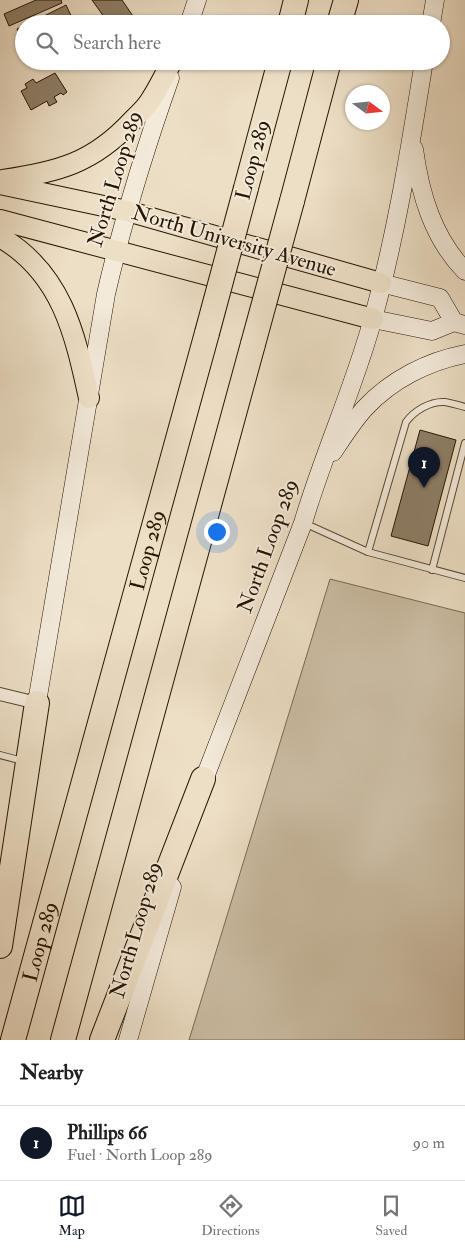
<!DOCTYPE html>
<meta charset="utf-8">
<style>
body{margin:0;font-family:"IM FELL Double Pica",serif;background:#f6f6f6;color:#202124}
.compass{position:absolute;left:345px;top:85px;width:45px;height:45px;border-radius:50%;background:#fff;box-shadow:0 1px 4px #0004;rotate:105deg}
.you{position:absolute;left:216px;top:531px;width:18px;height:18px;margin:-12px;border:4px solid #fff;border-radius:50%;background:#1a73e8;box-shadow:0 0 0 8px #1a73e833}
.badge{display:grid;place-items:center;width:32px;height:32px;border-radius:50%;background:#111827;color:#fff;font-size:16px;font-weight:700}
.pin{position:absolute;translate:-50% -41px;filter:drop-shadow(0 1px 2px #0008)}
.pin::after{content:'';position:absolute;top:26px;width:18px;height:15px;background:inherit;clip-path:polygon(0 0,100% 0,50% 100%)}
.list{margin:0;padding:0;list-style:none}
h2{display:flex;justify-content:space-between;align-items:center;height:65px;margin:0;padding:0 20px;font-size:21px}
h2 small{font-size:16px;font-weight:400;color:#757577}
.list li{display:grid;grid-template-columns:32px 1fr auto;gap:15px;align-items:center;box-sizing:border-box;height:75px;padding:0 20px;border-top:1px solid #e0e0e0}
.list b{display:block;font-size:19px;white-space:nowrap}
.list p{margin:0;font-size:16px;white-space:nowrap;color:#757577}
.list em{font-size:16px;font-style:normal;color:#757577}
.icon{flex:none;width:28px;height:28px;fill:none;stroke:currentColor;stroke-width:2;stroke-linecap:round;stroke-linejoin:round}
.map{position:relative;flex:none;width:465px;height:1040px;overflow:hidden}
.search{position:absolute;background:#fff;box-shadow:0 1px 4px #0004;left:15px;right:15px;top:15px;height:55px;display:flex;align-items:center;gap:12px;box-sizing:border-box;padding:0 18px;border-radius:28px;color:#757577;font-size:19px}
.sheet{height:140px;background:#fff}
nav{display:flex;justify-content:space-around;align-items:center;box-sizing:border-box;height:70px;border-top:1px solid #e0e0e0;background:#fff;font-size:14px;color:#757577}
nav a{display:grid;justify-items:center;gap:2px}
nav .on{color:#111827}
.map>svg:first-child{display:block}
.green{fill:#cbbda4;stroke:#786952}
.building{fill:#8d7e67;stroke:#261500}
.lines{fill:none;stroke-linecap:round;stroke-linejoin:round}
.service-casing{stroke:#584832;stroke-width:8}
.minor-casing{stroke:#584832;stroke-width:14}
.secondary-casing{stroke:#261500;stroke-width:19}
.primary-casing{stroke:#261500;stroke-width:22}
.motorway-casing{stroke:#261500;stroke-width:26}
.service{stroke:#f3eada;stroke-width:6}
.minor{stroke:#f3eada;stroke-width:12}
.secondary{stroke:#f3eada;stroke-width:18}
.primary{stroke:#eddfc6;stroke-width:20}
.motorway{stroke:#eddfc6;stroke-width:24}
.motorway-bridge-casing{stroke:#261500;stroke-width:26;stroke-linecap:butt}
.motorway-bridge{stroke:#eddfc6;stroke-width:24}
.labels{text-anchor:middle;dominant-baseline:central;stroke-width:4;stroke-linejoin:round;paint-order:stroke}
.street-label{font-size:21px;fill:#261500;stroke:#f3eada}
</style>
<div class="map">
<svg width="465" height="1040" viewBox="0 0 465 1040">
<rect width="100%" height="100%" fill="#eddfc6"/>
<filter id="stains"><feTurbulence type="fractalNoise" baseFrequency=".004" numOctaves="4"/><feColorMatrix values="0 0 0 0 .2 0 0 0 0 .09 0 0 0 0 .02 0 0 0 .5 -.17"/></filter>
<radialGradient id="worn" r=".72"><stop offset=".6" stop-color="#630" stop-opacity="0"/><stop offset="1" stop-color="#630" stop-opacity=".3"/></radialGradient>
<polygon class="green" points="330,579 465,613 465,1040 189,1040"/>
<g class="building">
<polygon points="36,0 61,0 62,3 9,26 4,14"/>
<polygon points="92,0 122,0 135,19 127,24 109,24"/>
<polygon points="66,5 75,24 28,24"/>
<polygon points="24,26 24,44 17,29"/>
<polygon points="55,73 67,92 63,95 61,93 54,97 57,102 49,106 47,101 31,110 21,91 27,88 25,84 33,79 36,83"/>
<polygon points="420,430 456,440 428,546 391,536"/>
</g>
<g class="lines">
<g class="service-casing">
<g id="service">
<polyline points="304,523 368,552 465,578"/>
<path d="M368 552 406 422C414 411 430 401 445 402 451 403 458 405 465 407"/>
<polyline points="432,570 465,443"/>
<polyline points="0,755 23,761"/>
</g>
</g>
<g class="minor-casing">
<polyline id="minor" points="0,694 37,703"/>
</g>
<g class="secondary-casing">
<g id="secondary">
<polyline points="189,24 197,0"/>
<polyline points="431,24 435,0"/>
<path d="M414 149C420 194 433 238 465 271"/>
<polyline points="381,283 440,298 454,322"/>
<polyline points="373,319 432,331 454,322 465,325"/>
<path d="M333 452C343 437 353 421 365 408 391 380 428 361 465 354"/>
<path d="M35 714 106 294C123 220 145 149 170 78"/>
<path d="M200 790 303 523C323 455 353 390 372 322 396 237 410 148 424 61"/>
<polyline points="128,1040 172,887"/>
</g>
</g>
<g class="primary-casing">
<g id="primary">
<path d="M3 180C58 172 93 163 132 121 138 115 145 109 150 101 158 89 165 75 172 61"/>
<polyline points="0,184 127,211 381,283"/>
<polyline points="0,220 373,319"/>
<path d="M0 237C62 273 75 334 89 398"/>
</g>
</g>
<g class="motorway-casing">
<g id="motorway">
<polyline points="290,24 296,0"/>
<polyline points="339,24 346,0"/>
<polyline points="246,188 280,61"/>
<polyline points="292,201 329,61"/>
<polyline points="0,946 37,703"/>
<path id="s1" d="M13 1040 207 333"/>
<polyline points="63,1040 253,344"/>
<polyline points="102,1040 203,779"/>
</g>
</g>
<use href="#service" class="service"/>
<use href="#minor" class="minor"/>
<use href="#secondary" class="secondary"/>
<use href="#primary" class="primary"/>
<use href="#motorway" class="motorway"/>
<g class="motorway-bridge-casing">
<g id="motorway-bridge">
<polyline points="207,333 246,188"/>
<polyline points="253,344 292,201"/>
</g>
</g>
<use href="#motorway-bridge" class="motorway-bridge"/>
</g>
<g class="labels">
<g class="street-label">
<text transform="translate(253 160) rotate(-75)">Loop 289</text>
<text transform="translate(115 179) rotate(-73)">North Loop 289</text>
<text transform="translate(234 241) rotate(16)">North University Avenue</text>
<text transform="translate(268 546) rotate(-70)">North Loop 289</text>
<text stroke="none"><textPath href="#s1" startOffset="508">Loop 289</textPath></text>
<text transform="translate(136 930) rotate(-74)">North Loop 289</text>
<text stroke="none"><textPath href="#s1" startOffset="102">Loop 289</textPath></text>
</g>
</g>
<rect width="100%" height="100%" filter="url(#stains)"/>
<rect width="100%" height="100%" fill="url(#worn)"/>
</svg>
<svg class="compass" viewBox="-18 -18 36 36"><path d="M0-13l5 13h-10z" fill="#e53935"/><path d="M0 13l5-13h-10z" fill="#757577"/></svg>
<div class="you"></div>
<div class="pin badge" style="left:424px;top:488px">1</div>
<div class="search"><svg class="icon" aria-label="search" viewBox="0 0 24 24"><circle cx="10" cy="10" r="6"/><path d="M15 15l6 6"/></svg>Search here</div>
</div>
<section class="sheet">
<h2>Nearby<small></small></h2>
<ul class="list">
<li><span class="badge">1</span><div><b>Phillips 66</b><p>Fuel · North Loop 289</p></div><em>90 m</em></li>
</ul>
</section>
<nav>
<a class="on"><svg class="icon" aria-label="map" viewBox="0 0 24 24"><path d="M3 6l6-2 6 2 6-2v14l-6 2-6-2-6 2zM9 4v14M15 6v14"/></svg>Map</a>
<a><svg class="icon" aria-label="directions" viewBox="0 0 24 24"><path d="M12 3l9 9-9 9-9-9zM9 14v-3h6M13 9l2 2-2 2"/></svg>Directions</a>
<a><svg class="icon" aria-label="saved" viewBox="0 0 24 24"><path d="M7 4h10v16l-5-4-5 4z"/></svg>Saved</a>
</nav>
